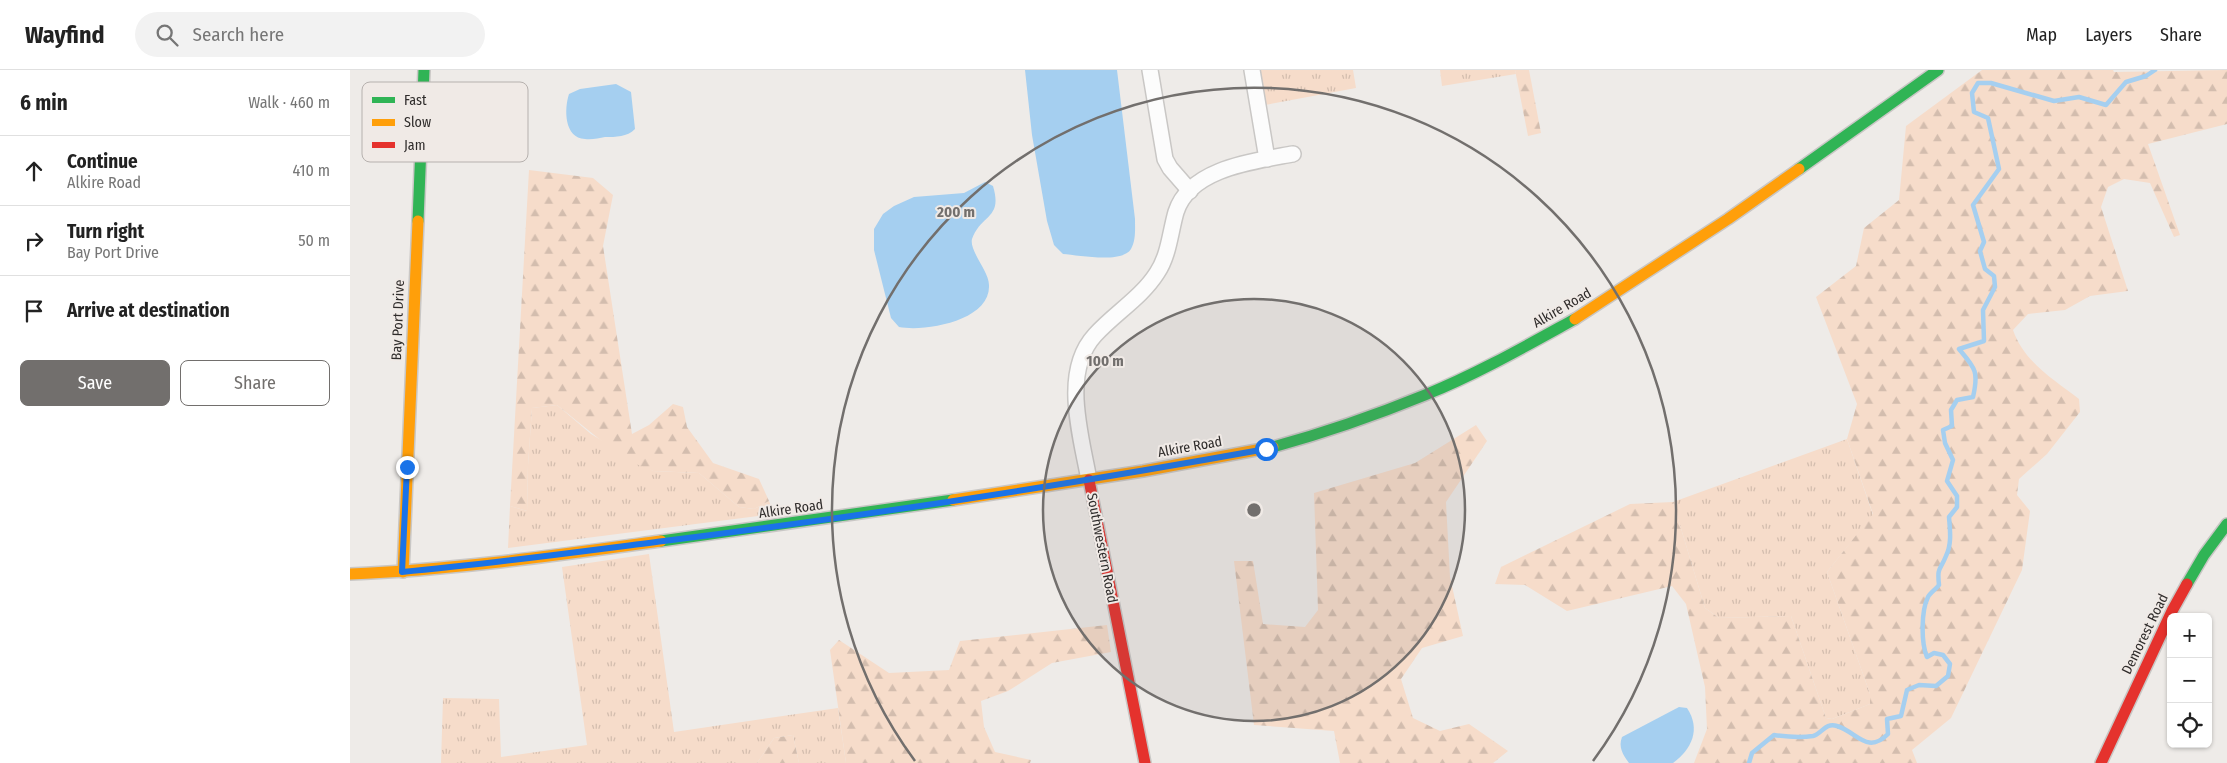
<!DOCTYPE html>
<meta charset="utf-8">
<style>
body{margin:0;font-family:"Fira Sans Condensed",sans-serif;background:#f2f2f2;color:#222}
.controls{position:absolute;right:15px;bottom:15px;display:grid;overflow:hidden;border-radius:8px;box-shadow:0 1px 4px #0004}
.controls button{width:45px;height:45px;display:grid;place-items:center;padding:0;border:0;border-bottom:1px solid #e0e0e0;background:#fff;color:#222;font:25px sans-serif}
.stop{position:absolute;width:15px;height:15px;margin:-11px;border:4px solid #1a73e8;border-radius:50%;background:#fff}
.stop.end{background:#1a73e8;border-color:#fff;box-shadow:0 1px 5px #0008}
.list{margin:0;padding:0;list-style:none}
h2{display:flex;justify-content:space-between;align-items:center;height:65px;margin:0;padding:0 20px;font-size:21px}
h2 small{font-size:16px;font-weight:400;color:#767676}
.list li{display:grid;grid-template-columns:32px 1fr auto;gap:15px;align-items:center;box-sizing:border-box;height:70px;padding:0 20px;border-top:1px solid #e0e0e0}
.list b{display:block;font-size:19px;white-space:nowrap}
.list p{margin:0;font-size:16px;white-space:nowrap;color:#767676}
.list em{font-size:16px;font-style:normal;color:#767676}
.actions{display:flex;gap:10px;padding:15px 20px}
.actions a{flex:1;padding:11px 0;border:1px solid #726f6d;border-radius:8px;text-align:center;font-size:18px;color:#726f6d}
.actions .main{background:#726f6d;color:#fff}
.icon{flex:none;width:28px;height:28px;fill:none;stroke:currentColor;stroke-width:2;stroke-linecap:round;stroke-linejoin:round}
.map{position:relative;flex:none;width:1877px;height:693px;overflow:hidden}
header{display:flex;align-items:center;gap:30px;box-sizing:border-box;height:70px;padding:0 25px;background:#fff;border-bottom:1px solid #e0e0e0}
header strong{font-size:24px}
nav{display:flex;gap:28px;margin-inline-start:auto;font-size:18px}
.search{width:350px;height:45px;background:#f2f2f2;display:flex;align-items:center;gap:12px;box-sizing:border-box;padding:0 18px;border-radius:28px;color:#767676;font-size:19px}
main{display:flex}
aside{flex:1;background:#fff}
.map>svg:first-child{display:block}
.grass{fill:url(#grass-tufts)}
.forest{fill:url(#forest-firs)}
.water{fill:#a5cff0}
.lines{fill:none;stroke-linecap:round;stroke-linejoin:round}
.stream{stroke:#a5cff0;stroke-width:4.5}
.street-casing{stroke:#c9c7c5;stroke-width:18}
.fast-casing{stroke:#c9c7c5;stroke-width:14}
.slow-casing{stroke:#c9c7c5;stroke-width:14}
.jam-casing{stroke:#c9c7c5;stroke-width:14}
.street{stroke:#fcfcfc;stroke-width:15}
.fast{stroke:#30b455;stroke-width:11}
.slow{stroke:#ff9f0a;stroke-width:11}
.jam{stroke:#e5322d;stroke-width:11}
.route{stroke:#1a73e8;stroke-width:6}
.ring{fill:none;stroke:#726f6d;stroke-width:2.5}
.labels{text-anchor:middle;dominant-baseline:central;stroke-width:4;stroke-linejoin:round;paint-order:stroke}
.street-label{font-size:14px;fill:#2f2c2b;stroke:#f0eae6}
.key{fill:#f0eae6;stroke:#b6b1ae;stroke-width:1}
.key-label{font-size:14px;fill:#2f2c2b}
.centre{fill:#726f6d;stroke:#f0eae6;stroke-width:2.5}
.ring-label{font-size:15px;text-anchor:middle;font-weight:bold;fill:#726f6d;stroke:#f0eae6;stroke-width:4;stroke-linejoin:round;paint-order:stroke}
</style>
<header>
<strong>Wayfind</strong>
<div class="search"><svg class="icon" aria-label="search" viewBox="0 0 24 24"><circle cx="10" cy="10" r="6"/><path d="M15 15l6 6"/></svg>Search here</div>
<nav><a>Map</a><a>Layers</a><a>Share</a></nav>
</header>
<main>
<aside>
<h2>6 min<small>Walk · 460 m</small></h2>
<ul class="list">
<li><svg class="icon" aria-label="ahead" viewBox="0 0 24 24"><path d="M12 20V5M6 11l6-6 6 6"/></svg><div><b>Continue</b><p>Alkire Road</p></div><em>410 m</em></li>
<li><svg class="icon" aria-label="right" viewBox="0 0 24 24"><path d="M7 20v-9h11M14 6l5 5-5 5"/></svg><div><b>Turn right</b><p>Bay Port Drive</p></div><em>50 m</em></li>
<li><svg class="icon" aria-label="arrive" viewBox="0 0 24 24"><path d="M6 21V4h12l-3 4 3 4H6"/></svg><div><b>Arrive at destination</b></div></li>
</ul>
<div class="actions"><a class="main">Save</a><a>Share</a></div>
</aside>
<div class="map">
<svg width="1877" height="693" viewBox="0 0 1877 693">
<defs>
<pattern id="grass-tufts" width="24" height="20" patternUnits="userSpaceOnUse" patternTransform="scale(1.25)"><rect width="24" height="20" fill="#f6dcca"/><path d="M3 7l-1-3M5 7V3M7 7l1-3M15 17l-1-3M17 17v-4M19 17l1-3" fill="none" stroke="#d3bdae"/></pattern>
<pattern id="forest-firs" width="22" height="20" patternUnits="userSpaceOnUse" patternTransform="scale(1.25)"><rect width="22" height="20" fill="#f6dcca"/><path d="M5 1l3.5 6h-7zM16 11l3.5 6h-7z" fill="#d3bdae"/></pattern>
</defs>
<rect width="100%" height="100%" fill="#eeebe8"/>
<g class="grass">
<polygon points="909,0 1003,0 1006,18 915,35"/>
<polygon points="1090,0 1165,0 1166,4 1092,16"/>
<polygon points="207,335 241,364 303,401 349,403 389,437 404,439 419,431 424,444 158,478 160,436 177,441 178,395 182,338"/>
<polygon points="1497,369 1523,445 1477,502 1520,624 1520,634 1482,649 1476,648 1441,546 1369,548 1355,538 1323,432"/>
<polygon points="299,484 324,662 488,638 496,693 449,693 443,665 424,668 407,693 91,693 93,628 149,629 151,687 237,675 212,497"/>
</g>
<g class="forest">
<polygon points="1165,0 1179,0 1191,63 1178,66"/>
<path d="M1632 0H1763L1764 2 1877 0V54L1798 74 1830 165 1824 167 1800 113 1774 109 1758 117 1751 137 1778 221 1740 226 1715 240 1678 244 1663 260C1674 292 1703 309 1729 329L1730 342 1697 384 1669 409 1667 425 1680 441 1672 500 1601 648 1562 680 1567 693H1344L1357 659 1355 617 1336 534 1322 516 1217 541 1175 515 1145 514 1151 497 1280 434 1323 432 1355 538 1369 548 1441 546 1476 648 1482 649 1520 634V624L1477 502 1523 444 1497 369 1507 334 1466 227 1506 196 1514 158 1549 130 1556 56Z"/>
<polygon points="179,100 243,108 263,125 253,176 282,364 299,355 323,334 333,337 337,357 363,393 409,409 419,431 404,439 389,437 349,403 303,401 274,389 207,335 182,338 178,395 177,441 160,436"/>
<polygon points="1126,355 1137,371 1096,432 1100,507 1113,566 1072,578 1051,609 1063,648 1090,661 1119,654 1158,681 1143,693 990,693 984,661 904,655 884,491 903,491 913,554 955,557 968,540 964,423 1065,393"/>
<polygon points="757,555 761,582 702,593 658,621 631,631 634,657 645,682 681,690 680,693 496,693 480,580 489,570 539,603 599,600 610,571"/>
<polygon points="443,665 449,693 407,693 424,668"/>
</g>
<g class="water">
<path d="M675 0H767L785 149C785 159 786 170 781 179 772 194 728 185 713 184L704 175 697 151 682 65Z"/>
<path d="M266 14 281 22 285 59C277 67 266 67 255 67 249 68 242 70 235 69 214 68 214 39 219 24L230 19Z"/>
<path d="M635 112 643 116C653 149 631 144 622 169 619 181 639 201 639 215 641 251 575 262 549 257L541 248 524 180V159L533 144 544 136 564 127 614 123Z"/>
<path d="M1329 637 1337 638C1351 659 1342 679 1323 693H1279C1273 685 1268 677 1272 667Z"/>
</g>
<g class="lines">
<path class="stream" d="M1399 693 1402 683 1424 665C1438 667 1449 668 1463 666 1472 664 1475 652 1487 656 1507 662 1517 685 1538 664L1537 649 1551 646 1557 620 1569 615 1586 616 1598 606 1600 594 1593 585 1584 583 1577 587C1571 573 1571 541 1578 527 1580 523 1586 519 1589 515 1587 496 1590 501 1596 486 1602 474 1600 460 1599 447L1607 437V426L1597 411 1603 390 1595 373 1593 360 1602 356 1601 340 1607 330 1623 327C1629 301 1625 298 1609 279L1634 271 1633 240 1645 217 1644 206 1635 199 1630 181 1634 172 1623 135 1649 99 1638 48 1624 42 1622 23 1628 13H1641L1704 31 1729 27 1756 35 1776 12 1796 6 1805 0"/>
<g class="street-casing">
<g id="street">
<polyline points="800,0 815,89 820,98 840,121"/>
<polyline points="902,0 917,89"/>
<path d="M739 410C731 365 711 302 745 265 765 243 791 228 807 203 819 185 820 163 826 142 840 98 905 91 943 84"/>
</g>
</g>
<g class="fast-casing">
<g id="fast">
<polyline points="1449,99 1588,0"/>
<polyline points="68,151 74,0"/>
<path d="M923 377C974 363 1026 345 1075 325 1127 304 1176 276 1225 249"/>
<polyline points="311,471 603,430"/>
<polyline points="1837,514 1854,485 1877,454"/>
</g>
</g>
<g class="slow-casing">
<g id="slow">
<polyline points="1225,249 1378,149 1449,99"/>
<polyline points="603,430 793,401 923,377"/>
<polyline points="53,502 68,151"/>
<path d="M0 504C104 500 208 485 311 471"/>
</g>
</g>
<g class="jam-casing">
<g id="jam">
<polyline points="739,410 795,693"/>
<polyline points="1751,693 1822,541 1837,514"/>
</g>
</g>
<use href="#street" class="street"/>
<use href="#fast" class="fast"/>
<use href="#slow" class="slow"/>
<use href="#jam" class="jam"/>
</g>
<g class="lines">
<path class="route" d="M57 397 52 502C140 494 227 482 314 471 515 446 716 415 916 379"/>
</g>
<circle cx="904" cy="440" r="211" fill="#726f6d" fill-opacity=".12"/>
<g class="ring">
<circle cx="904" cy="440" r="211"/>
<path d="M565 691A422 422 0 1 1 1243 691"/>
</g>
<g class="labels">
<g class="street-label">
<text transform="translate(1212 238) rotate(-30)">Alkire Road</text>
<text transform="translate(48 250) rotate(-88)">Bay Port Drive</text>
<text transform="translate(840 377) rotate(-10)">Alkire Road</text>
<text transform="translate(441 439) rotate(-8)">Alkire Road</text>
<text transform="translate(752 478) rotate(79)">Southwestern Road</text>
<text transform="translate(1795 564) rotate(-64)">Demorest Road</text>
</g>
</g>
<rect x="12" y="12" width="166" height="80" rx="8" class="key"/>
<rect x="22" y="27" width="23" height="6" fill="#30b455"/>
<rect x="22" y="49" width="23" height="7" fill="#ff9f0a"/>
<rect x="22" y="72" width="23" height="6" fill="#e5322d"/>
<g class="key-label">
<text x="54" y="35">Fast</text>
<text x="54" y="57">Slow</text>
<text x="54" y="80">Jam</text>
</g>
<circle cx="904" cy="440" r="8" class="centre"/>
<g class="ring-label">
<text x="606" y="147">200 m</text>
<text x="755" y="296">100 m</text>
</g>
</svg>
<div class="controls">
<button>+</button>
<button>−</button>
<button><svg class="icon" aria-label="locate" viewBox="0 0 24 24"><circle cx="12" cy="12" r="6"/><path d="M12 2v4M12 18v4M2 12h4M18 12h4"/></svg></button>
</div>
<div class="stop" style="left:916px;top:379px"></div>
<div class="stop end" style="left:57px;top:397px"></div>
</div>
</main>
